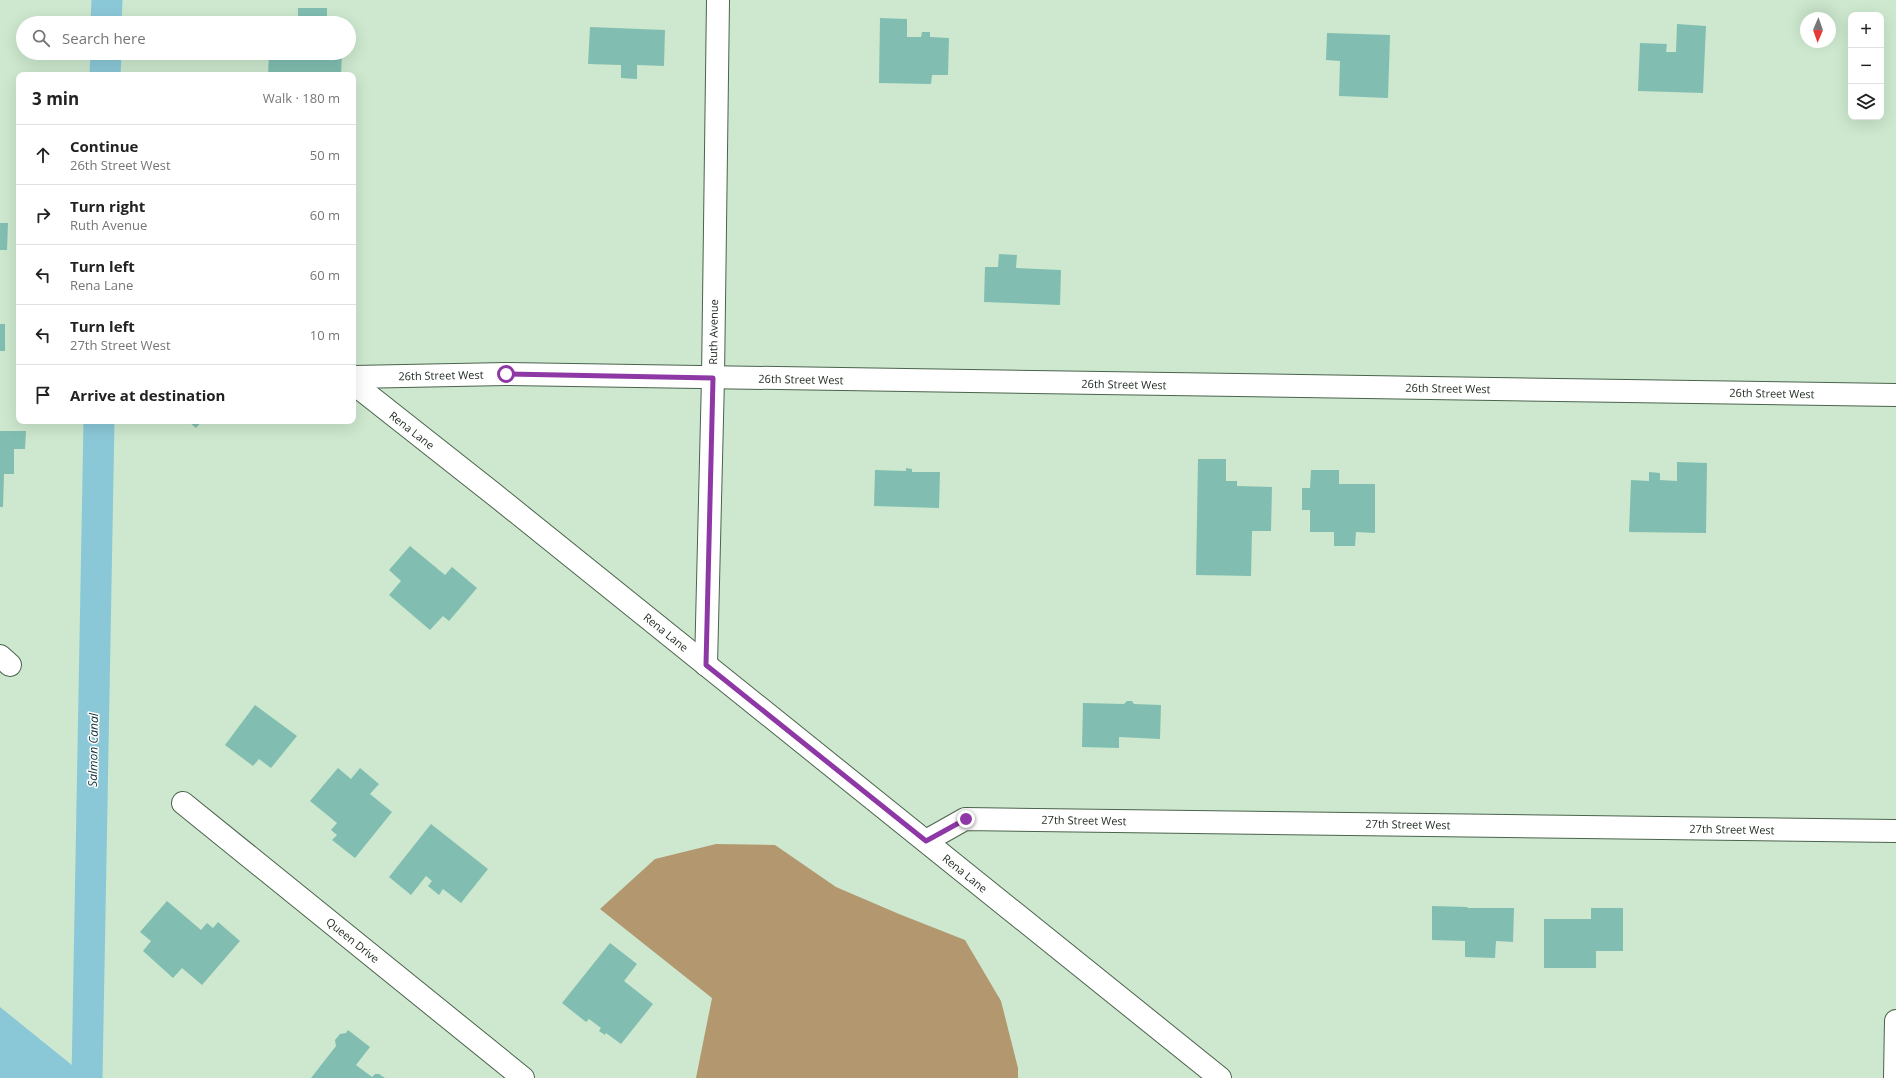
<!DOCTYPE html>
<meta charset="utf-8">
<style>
body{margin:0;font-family:"Open Sans",sans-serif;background:#f6f6f6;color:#222}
.controls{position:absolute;right:12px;top:12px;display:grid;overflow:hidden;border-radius:8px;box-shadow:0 4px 16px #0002}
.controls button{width:36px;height:36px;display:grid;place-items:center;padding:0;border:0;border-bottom:1px solid #e0e0e0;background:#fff;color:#222;font:20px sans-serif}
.compass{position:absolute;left:1800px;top:12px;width:36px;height:36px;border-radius:50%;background:#fff;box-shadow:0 4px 16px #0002;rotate:182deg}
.stop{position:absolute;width:12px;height:12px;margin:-9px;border:3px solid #8e38a6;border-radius:50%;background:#fff}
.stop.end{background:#8e38a6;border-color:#fff;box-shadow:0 1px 4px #0008}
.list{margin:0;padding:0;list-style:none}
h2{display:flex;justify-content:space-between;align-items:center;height:52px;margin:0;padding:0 16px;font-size:17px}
h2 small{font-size:13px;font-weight:400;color:#767676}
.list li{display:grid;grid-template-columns:26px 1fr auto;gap:12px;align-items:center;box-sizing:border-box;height:60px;padding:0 16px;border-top:1px solid #e0e0e0}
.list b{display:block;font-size:15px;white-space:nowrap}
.list p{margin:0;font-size:13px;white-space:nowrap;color:#767676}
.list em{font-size:13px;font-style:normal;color:#767676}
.icon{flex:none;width:22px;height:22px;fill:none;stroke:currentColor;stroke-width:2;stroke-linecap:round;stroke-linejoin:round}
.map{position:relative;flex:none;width:1896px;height:1078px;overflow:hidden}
.search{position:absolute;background:#fff;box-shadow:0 4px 16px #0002;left:16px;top:16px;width:340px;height:44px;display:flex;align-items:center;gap:10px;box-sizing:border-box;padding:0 14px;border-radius:22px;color:#767676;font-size:15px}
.panel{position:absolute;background:#fff;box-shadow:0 4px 16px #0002;left:16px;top:72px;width:340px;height:352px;border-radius:8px}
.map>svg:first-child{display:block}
.forest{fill:#b3976e}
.water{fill:#8bc8d7}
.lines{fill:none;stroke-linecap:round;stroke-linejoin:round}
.canal{stroke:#8bc8d7;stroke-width:31}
.building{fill:#81beb1}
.minor-casing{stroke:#4b634c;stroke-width:24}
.minor{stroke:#fff;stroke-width:22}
.route{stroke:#8e38a6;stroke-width:5}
.labels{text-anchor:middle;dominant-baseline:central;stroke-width:3;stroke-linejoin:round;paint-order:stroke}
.street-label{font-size:11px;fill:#1d271d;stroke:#fff}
.water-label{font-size:12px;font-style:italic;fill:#102f36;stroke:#fff}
</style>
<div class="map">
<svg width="1896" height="1078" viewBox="0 0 1896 1078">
<rect width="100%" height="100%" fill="#cde8ce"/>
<polygon class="forest" points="716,844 775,845 836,887 899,914 965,940 1001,1001 1018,1068 1018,1078 696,1078 712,998 600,909 655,859"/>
<polygon class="water" points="0,1007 88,1078 0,1078"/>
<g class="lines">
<g class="canal">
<polyline points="106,23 107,0"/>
<polyline points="105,75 106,53"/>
<polyline points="87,1078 99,421"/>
</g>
</g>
<g class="building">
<polygon points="298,8 327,8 327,17 342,17 342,23 269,23 269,16 298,17"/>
<polygon points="880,18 907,19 907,37 921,37 922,32 930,32 930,37 949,38 948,75 932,75 931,84 879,83"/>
<polygon points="1677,24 1706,26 1703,93 1638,91 1640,43 1667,44 1666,52 1676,52"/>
<polygon points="590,27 665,30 664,66 637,65 637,79 621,78 621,65 588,64"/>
<polygon points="1327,33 1390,35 1388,98 1339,96 1340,61 1326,60"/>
<polygon points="269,53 342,53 341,75 268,75"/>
<polygon points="0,223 8,223 7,250 0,250"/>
<polygon points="999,254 1017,255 1016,268 1061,270 1060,305 984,302 985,267 998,267"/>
<rect x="0" y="324" width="5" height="27"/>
<polygon points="188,421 202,421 196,428"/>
<polygon points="0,431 26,431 25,449 14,449 14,474 4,474 3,507 0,507"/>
<polygon points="1198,459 1226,459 1226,481 1237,481 1237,486 1272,487 1271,531 1252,531 1251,576 1196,575"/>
<polygon points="1677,462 1707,463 1706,533 1629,532 1631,480 1649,481 1649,472 1660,473 1660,480 1677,481"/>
<polygon points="906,468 912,469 912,472 940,472 939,508 874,506 875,470 906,471"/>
<polygon points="1311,470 1339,470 1339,484 1375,484 1375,533 1356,532 1355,546 1334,546 1334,532 1310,532 1310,510 1302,510 1302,488 1310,488"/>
<polygon points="410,546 445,575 452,567 477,588 449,621 443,616 430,630 389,595 401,581 389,570"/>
<polygon points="1127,701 1132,701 1134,704 1161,705 1160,739 1119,737 1119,748 1082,747 1083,703 1124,704"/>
<polygon points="255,705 297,736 271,768 259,759 253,766 225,745"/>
<polygon points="338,768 351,779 360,768 379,784 370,794 392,812 355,858 332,840 337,835 331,830 337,823 310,801"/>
<polygon points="431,824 488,869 461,903 443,889 439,895 428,886 432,881 426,876 411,895 389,877"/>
<polygon points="167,901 201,930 207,923 213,928 218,922 240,941 202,985 182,968 173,978 143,951 151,941 140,932"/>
<polygon points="1432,906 1468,907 1467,908 1514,908 1513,942 1496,941 1495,958 1465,957 1465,941 1432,940"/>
<polygon points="1591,908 1623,908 1623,951 1596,951 1596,968 1544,968 1544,919 1591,919"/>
<polygon points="610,943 637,964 624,981 653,1004 621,1044 606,1033 605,1035 599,1031 601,1028 589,1019 586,1022 562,1003"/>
<polygon points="348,1030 370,1047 356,1065 372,1077 375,1074 379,1074 385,1078 311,1078 336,1046 335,1040 340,1034 346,1033"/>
</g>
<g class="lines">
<g class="minor-casing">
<g id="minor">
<polyline points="353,377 506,374 1896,395"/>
<polyline points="353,383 495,495 1220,1078"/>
<polyline points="0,656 10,665"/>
<polyline points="706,665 713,378 718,0"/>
<polyline points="183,803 523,1078"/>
<polyline points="926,841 965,819 1896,831"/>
<polyline points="1895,1078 1896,1021"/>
</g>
</g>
<use href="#minor" class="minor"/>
</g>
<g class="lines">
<polyline class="route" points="506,374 713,378 706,665 926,841 966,819"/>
</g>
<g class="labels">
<g class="street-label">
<text transform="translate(713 332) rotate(-89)">Ruth Avenue</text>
<text transform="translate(441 375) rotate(-1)">26th Street West</text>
<text transform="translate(801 379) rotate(1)">26th Street West</text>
<text transform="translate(1124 384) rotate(1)">26th Street West</text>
<text transform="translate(1448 388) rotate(1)">26th Street West</text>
<text transform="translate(1772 393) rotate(1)">26th Street West</text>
<text transform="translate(412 430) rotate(38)">Rena Lane</text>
<text transform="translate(666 632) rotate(39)">Rena Lane</text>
<text transform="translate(1084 820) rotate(1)">27th Street West</text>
<text transform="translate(1408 824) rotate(1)">27th Street West</text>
<text transform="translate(1732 829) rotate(1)">27th Street West</text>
<text transform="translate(965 873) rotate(39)">Rena Lane</text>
<text transform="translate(353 940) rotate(39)">Queen Drive</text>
</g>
<g class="water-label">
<text transform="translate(93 750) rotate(-89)">Salmon Canal</text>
</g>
</g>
</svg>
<div class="controls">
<button>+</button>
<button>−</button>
<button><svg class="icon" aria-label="layers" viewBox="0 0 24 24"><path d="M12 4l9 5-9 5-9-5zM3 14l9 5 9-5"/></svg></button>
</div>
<svg class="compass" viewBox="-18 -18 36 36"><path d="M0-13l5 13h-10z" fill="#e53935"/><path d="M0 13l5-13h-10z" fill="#767676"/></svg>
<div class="stop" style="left:506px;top:374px"></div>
<div class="stop end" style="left:966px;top:819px"></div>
<div class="search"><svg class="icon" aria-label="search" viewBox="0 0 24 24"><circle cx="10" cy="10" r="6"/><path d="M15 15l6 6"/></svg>Search here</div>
<section class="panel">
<h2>3 min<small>Walk · 180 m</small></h2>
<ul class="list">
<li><svg class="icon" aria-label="ahead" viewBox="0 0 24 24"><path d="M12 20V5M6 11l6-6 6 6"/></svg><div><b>Continue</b><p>26th Street West</p></div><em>50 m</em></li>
<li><svg class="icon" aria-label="right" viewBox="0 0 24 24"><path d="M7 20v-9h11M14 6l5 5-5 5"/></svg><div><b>Turn right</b><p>Ruth Avenue</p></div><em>60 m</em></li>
<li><svg class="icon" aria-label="left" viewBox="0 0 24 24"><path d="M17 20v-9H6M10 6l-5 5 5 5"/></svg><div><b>Turn left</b><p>Rena Lane</p></div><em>60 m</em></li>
<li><svg class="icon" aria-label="left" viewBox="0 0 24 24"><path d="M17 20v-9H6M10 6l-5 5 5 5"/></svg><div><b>Turn left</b><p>27th Street West</p></div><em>10 m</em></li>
<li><svg class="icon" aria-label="arrive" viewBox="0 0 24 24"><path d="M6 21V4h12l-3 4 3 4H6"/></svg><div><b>Arrive at destination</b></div></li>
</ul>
</section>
</div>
